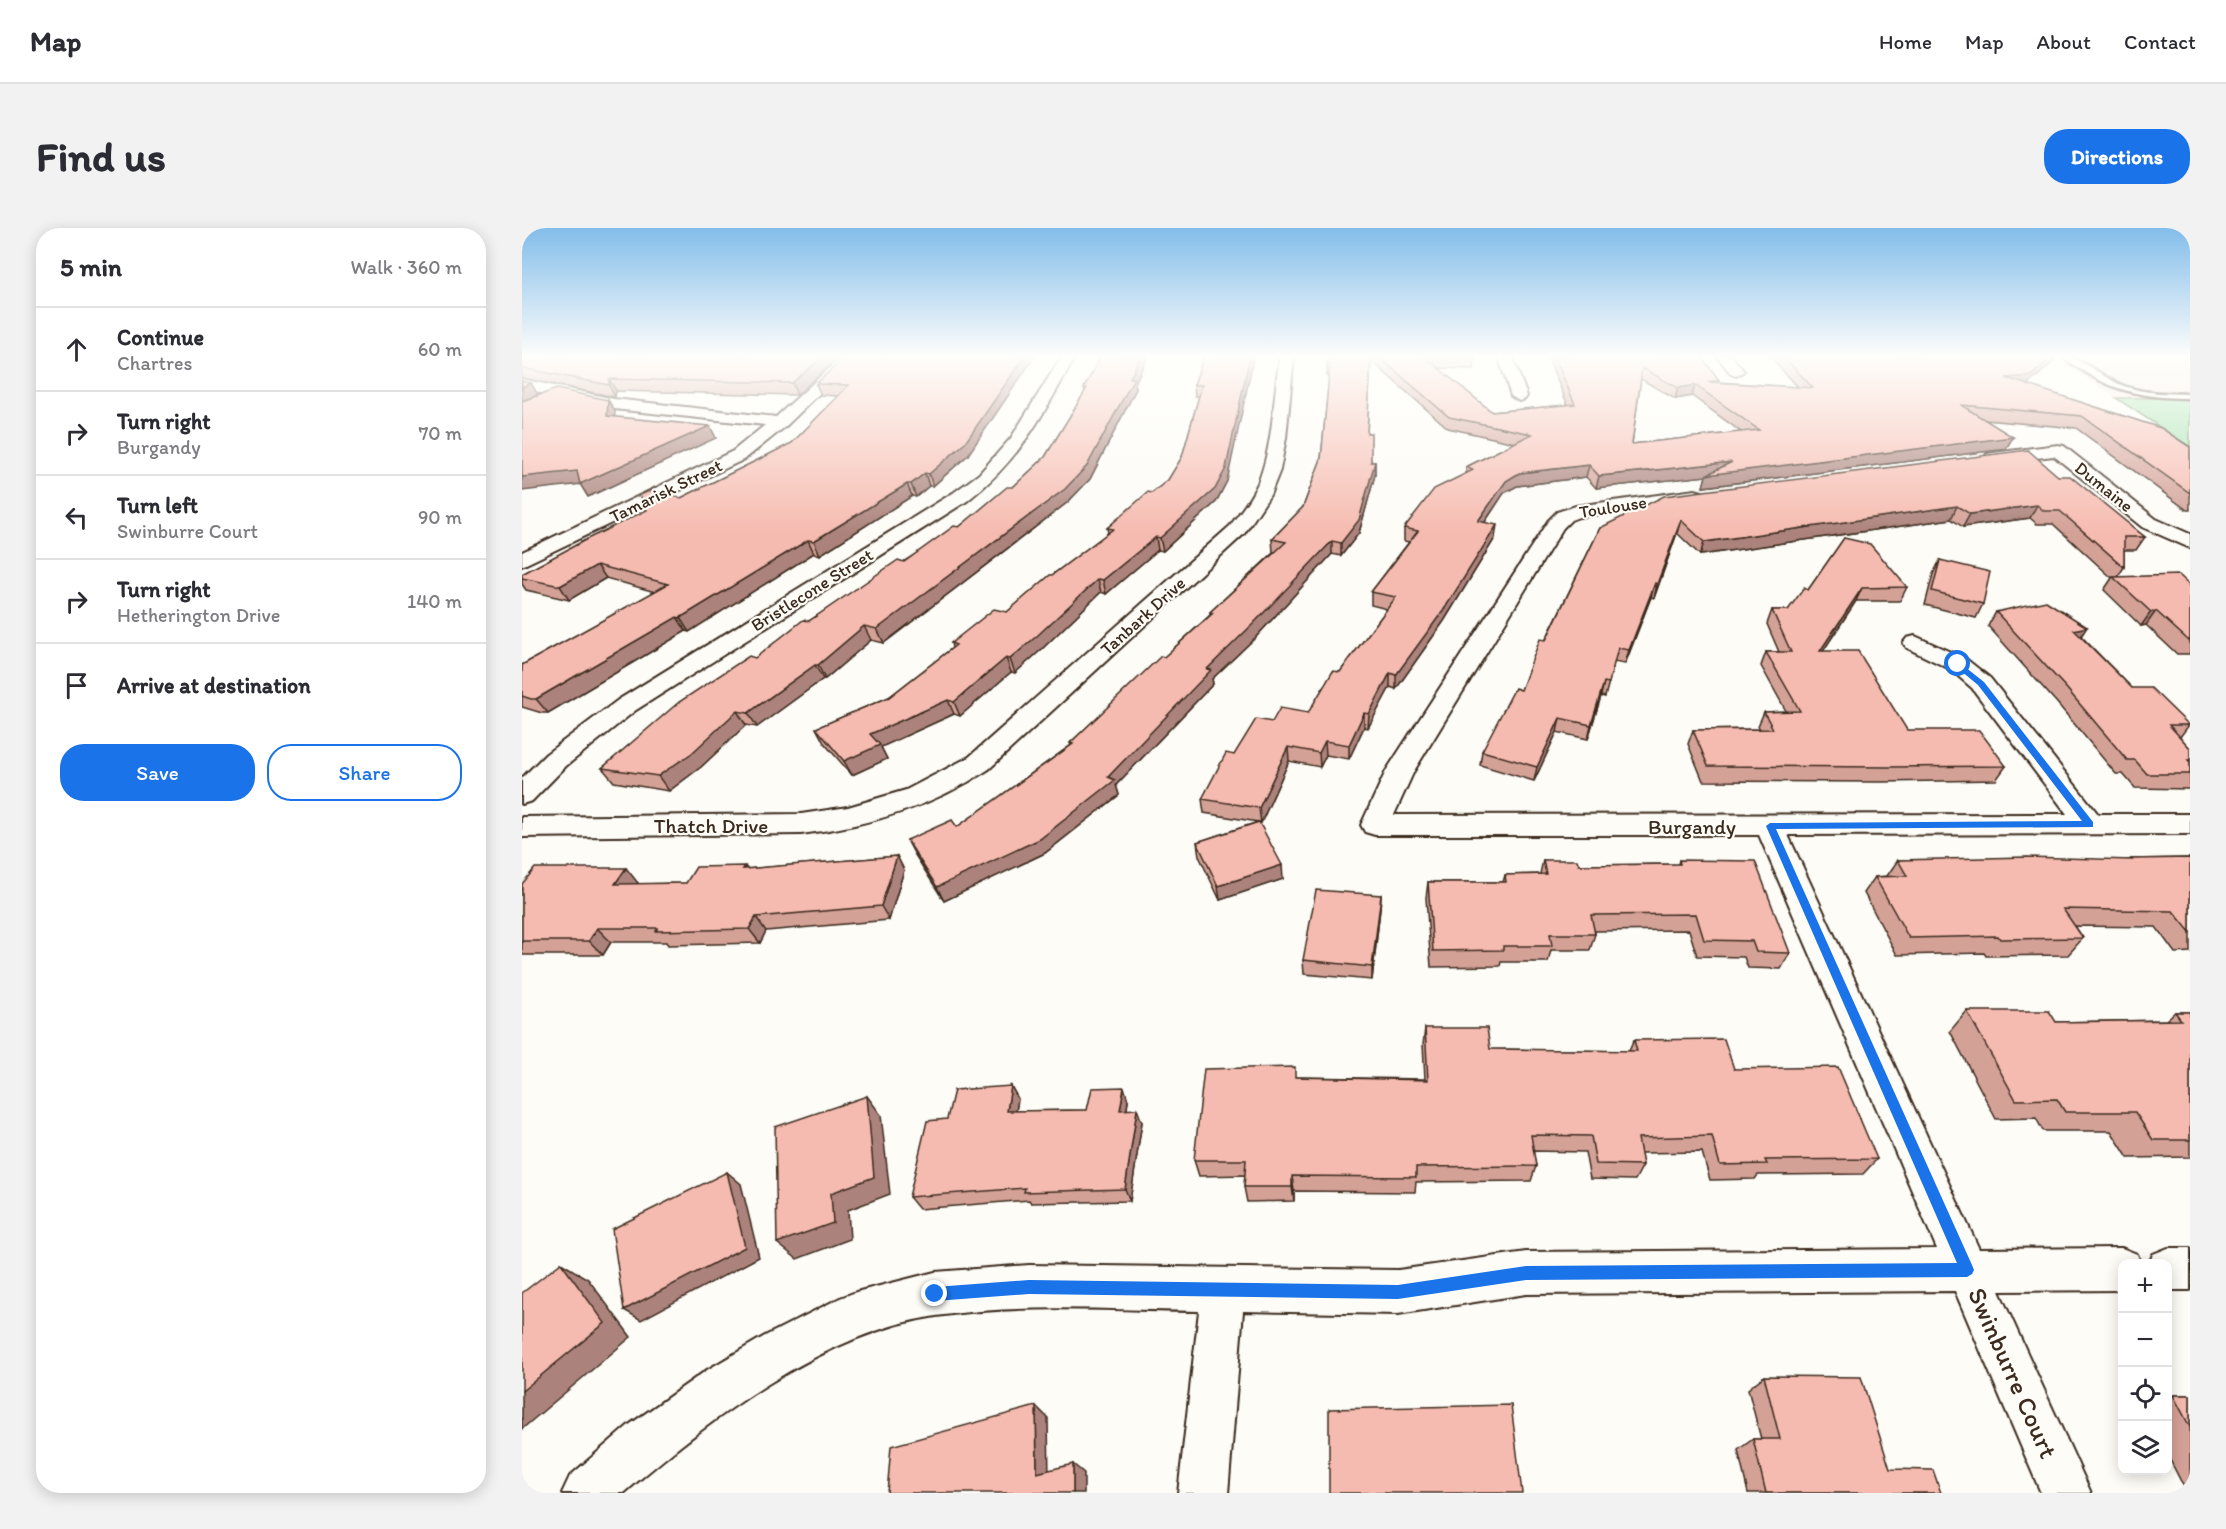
<!DOCTYPE html>
<meta charset="utf-8">
<style>
body{margin:0;font-family:Itim,sans-serif;background:#f2f2f3;color:#2b2b33}
.controls{position:absolute;right:18px;bottom:18px;display:grid;overflow:hidden;border-radius:12px;box-shadow:0 3px 15px #0003}
.controls button{width:54px;height:54px;display:grid;place-items:center;padding:0;border:0;border-bottom:2px solid #e1e1e2;background:#fff;color:#2b2b33;font:30px sans-serif}
.stop{position:absolute;width:18px;height:18px;margin:-14px;border:4px solid #1a73e8;border-radius:50%;background:#fff}
.stop.end{background:#1a73e8;border-color:#fff;box-shadow:0 2px 6px #0008}
.list{margin:0;padding:0;list-style:none}
h2{display:flex;justify-content:space-between;align-items:center;height:78px;margin:0;padding:0 24px;font-size:26px}
h2 small{font-size:20px;font-weight:400;color:#7c7c81}
.list li{display:grid;grid-template-columns:39px 1fr auto;gap:18px;align-items:center;box-sizing:border-box;height:84px;padding:0 24px;border-top:2px solid #e1e1e2}
.list b{display:block;font-size:22px;white-space:nowrap}
.list p{margin:0;font-size:20px;white-space:nowrap;color:#7c7c81}
.list em{font-size:20px;font-style:normal;color:#7c7c81}
.actions{display:flex;gap:12px;padding:18px 24px}
.actions a{flex:1;padding:14px 0;border:2px solid #1a73e8;border-radius:24px;text-align:center;font-size:21px;color:#1a73e8}
.actions .main{background:#1a73e8;color:#fff}
.icon{flex:none;width:33px;height:33px;fill:none;stroke:currentColor;stroke-width:2;stroke-linecap:round;stroke-linejoin:round}
.map{position:relative;flex:none;width:1668px;height:1265px;overflow:hidden;border-radius:24px}
header{display:flex;align-items:center;gap:36px;box-sizing:border-box;height:84px;padding:0 30px;background:#fff;border-bottom:2px solid #e1e1e2}
header strong{font-size:28px}
nav{display:flex;gap:33px;margin-inline-start:auto;font-size:21px}
.intro{display:flex;align-items:center;justify-content:space-between;box-sizing:border-box;height:144px;padding:0 36px}
h1{margin:0;font-size:42px}
.button{padding:15px 27px;border-radius:24px;background:#1a73e8;color:#fff;font-size:21px;font-weight:700}
main{display:flex;gap:36px;padding:0 36px}
aside{flex:1;background:#fff;border-radius:24px;box-shadow:0 3px 15px #0003}
.map>svg:first-child{display:block}
.built{fill:#fbe8e2}
.green{fill:#a1e2ab;stroke:#6e8664;stroke-width:1.5}
.lines{fill:none;stroke-linecap:round;stroke-linejoin:round}
.service-casing{stroke:#3b2a1e;stroke-width:5}
.minor-casing{stroke:#3b2a1e;stroke-width:4}
.service{fill:#fdfcf7;fill-rule:evenodd}
.minor{fill:#fdfcf7;fill-rule:evenodd}
.wall{fill:#d4a197;stroke:#3b2a1e;stroke-width:1.5;fill-rule:evenodd}
.shaded-wall{fill:#ac837b;stroke:#3b2a1e;stroke-width:1.5}
.building{fill:#f6bbb0;stroke:#3b2a1e;stroke-width:1.5;fill-rule:evenodd}
.route{fill:#1a73e8}
.labels{text-anchor:middle;dominant-baseline:central;stroke-width:4.5;stroke-linejoin:round;paint-order:stroke}
.far-street-label{font-size:18px;fill:#3b2a1e;stroke:#fdfcf7}
.street-label{font-size:21px;fill:#3b2a1e;stroke:#fdfcf7}
.near-street-label{font-size:26px;fill:#3b2a1e;stroke:#fdfcf7}
</style>
<header>
<strong>Map</strong>
<nav><a>Home</a><a>Map</a><a>About</a><a>Contact</a></nav>
</header>
<div class="intro"><h1>Find us</h1><a class="button">Directions</a></div>
<main>
<aside>
<h2>5 min<small>Walk · 360 m</small></h2>
<ul class="list">
<li><svg class="icon" aria-label="ahead" viewBox="0 0 24 24"><path d="M12 20V5M6 11l6-6 6 6"/></svg><div><b>Continue</b><p>Chartres</p></div><em>60 m</em></li>
<li><svg class="icon" aria-label="right" viewBox="0 0 24 24"><path d="M7 20v-9h11M14 6l5 5-5 5"/></svg><div><b>Turn right</b><p>Burgandy</p></div><em>70 m</em></li>
<li><svg class="icon" aria-label="left" viewBox="0 0 24 24"><path d="M17 20v-9H6M10 6l-5 5 5 5"/></svg><div><b>Turn left</b><p>Swinburre Court</p></div><em>90 m</em></li>
<li><svg class="icon" aria-label="right" viewBox="0 0 24 24"><path d="M7 20v-9h11M14 6l5 5-5 5"/></svg><div><b>Turn right</b><p>Hetherington Drive</p></div><em>140 m</em></li>
<li><svg class="icon" aria-label="arrive" viewBox="0 0 24 24"><path d="M6 21V4h12l-3 4 3 4H6"/></svg><div><b>Arrive at destination</b></div></li>
</ul>
<div class="actions"><a class="main">Save</a><a>Share</a></div>
</aside>
<div class="map">
<svg width="1668" height="1265" viewBox="0 0 1668 1265">
<rect width="100%" height="100%" fill="#fdfcf7"/>
<filter id="ink" filterUnits="userSpaceOnUse"><feTurbulence type="fractalNoise" baseFrequency=".0167" numOctaves="2"/><feDisplacementMap in="SourceGraphic" scale="12" xChannelSelector="R" yChannelSelector="G"/><feConvolveMatrix kernelMatrix="1 2 1 2 8 2 1 2 1" color-interpolation-filters="sRGB"/></filter>
<g filter="url(#ink)">
<polygon class="built" points="1531,128 1668,128 1668,170 1594,170"/>
<polygon class="green" points="1594,170 1668,170 1668,219"/>
<g class="lines">
<g class="service-casing">
<path id="service" d="M1540 128C1557 128 1584 152 1602 158 1623 166 1646 165 1668 166V170C1629 170 1597 165 1563 144 1555 139 1546 134 1540 128Z"/>
</g>
<g class="minor-casing">
<g id="minor">
<polygon points="321,128 336,128 264,198 223,231 0,338 0,324 211,223 243,197 92,181 0,161 0,151 92,171 254,189"/>
<path d="M540 128H554C521 186 499 231 445 273L114 482 44 538 10 573 0 576V550L24 526 96 472 431 265 457 246 489 210Z"/>
<path d="M758 128H772L764 210 758 242 748 267 722 306 467 541C409 579 347 598 279 606L0 609V589L279 586 326 579 384 562 447 529 708 298C718 284 729 271 736 255 752 215 751 170 758 128Z"/>
<polygon points="976,128 990,128 1005,168 1003,171 997,173 989,168"/>
<polygon points="1195,128 1209,128 1222,143 1214,148 1209,146"/>
<polygon points="1536,217 1542,218 1634,291 1668,306 1668,320 1620,299 1532,228 1471,235 1465,234 1462,230 1465,226 1471,225"/>
<path d="M1173 262 1180 264 1182 268 1180 272 1057 289 1049 292 1041 300 892 543 872 587 1545 586 1450 460 1428 441 1385 420 1381 415 1385 410 1393 408 1444 431 1468 450 1576 586H1668V606L1266 607 1457 1021 1600 1020 1615 1026 1619 1036H1600V1062L1477 1063 1569 1265H1519L1433 1063 1004 1066 876 1086 721 1083 706 1265H656L677 1083C590 1082 500 1075 414 1088 302 1104 186 1192 102 1265H40L48 1248 107 1197 185 1142 243 1108 318 1070 334 1064 413 1044 507 1037 876 1042 1004 1024 1415 1021 1237 607H853L843 604 839 597 864 543 1026 293 1035 284 1054 278Z"/>
<polygon points="1646,1020 1668,1020 1668,1062 1646,1062 1646,1036 1627,1036 1631,1026"/>
</g>
</g>
<use href="#service" class="service"/>
<use href="#minor" class="minor"/>
</g>
<g class="wall">
<polygon points="0,128 318,128 275,167 94,163 93,169 0,150"/>
<polygon points="324,128 446,227 411,258 407,258 394,269 390,268 298,327 292,325 167,404 164,403 26,485 20,485 0,479 0,437 133,364 84,350 47,372 4,362 0,356 0,346 159,270 270,215 317,168 299,167 294,156"/>
<polygon points="579,128 626,128 613,155 614,161 568,251 546,274 362,415 349,412 303,451 301,451 235,499 224,497 179,539 147,563 92,554 80,540 233,430 287,393 437,299 491,259 523,229 563,164 562,160"/>
<polygon points="682,128 705,253 694,274 641,323 636,322 584,366 579,364 520,421 493,445 489,444 438,488 432,486 359,519 365,531 330,547 302,515 294,500 367,469 430,420 429,415 485,384 530,347 586,305 585,300 646,252 660,229 677,168 673,168 672,157"/>
<path d="M806 128H953L952 141 916 140 970 184 1046 177 1025 128H1179L1197 152 1196 154 1276 159 1247 128H1534L1530 135 1505 157 1668 219V282H1665L1554 200 1462 192 1484 221 1181 259 1184 248 1074 260 1064 249 995 258 982 265 963 294 973 310 922 393 874 461 868 459 846 500 842 499 827 531 804 527 798 539 767 533 739 595 737 594 761 651 698 672 677 628 675 614 736 594 682 585 680 571 712 527 750 494 786 485 818 444 865 381 849 377V364L887 314 882 313V300L944 246V239L993 215 926 200 849 133 845 205 849 234H853V247L837 305 819 328 810 326 733 410 690 451 691 456 594 557 597 567 523 625 422 673 393 627 385 612 435 599 549 517 548 515 688 387V384L752 324H751L750 311 781 279 799 231 807 148H805V137ZM1119 151 1153 171 1170 168 1219 204 1110 216Z"/>
<polygon points="1536,248 1623,309 1614,322 1602,322 1602,339 1596,349 1668,357 1668,426 1655,426 1624,397 1619,398 1582,362 1590,350 1531,296 1515,296 1508,290 1441,299 1429,291 1178,327 1155,305 1132,370 1129,369 1103,436 1092,434 1083,469 1079,468 1066,511 1035,504 1012,553 958,537 960,523 999,462 1078,300"/>
<polygon points="1322,310 1385,359 1378,373 1334,373 1301,423 1385,502 1484,538 1474,552 1360,554 1181,553 1166,516 1171,502 1238,501 1236,498 1242,484 1264,483 1239,438 1244,424 1257,424 1245,396 1250,382 1266,382 1286,362"/>
<polygon points="1418,332 1461,376 1454,390 1403,377 1411,346"/>
<polygon points="1474,384 1559,408 1610,460 1667,497 1658,509 1668,520 1668,560 1667,561 1613,560 1601,546 1594,546 1535,475 1466,398"/>
<polygon points="375,628 382,642 367,692 244,703 238,715 146,717 144,714 89,714 81,727 0,727 0,656 116,655 116,656 164,655 223,638 225,641"/>
<polygon points="1668,630 1668,724 1653,725 1634,699 1553,698 1561,710 1546,727 1464,728 1462,725 1375,727 1342,665 1353,649 1365,648 1376,632 1608,632 1609,631"/>
<polygon points="1021,632 1057,637 1156,636 1157,632 1268,725 1259,741 1226,740 1222,729 1175,728 1167,702 1073,703 1073,706 1068,722 1029,722 1026,734 979,734 978,738 909,739 904,670 906,654 981,654 983,647 1018,646"/>
<polygon points="859,667 858,681 850,752 782,746 781,732"/>
<polygon points="1445,783 1534,794 1644,792 1653,784 1668,784 1668,929 1606,930 1589,903 1521,903 1514,890 1474,891 1428,803"/>
<polygon points="903,800 968,821 1107,823 1112,812 1212,841 1355,931 1341,946 1236,947 1233,951 1188,952 1180,924 1119,925 1121,937 1113,952 1068,951 1063,924 1011,923 1014,938 1009,953 894,954 893,964 772,963 772,973 725,974 722,959 723,947 677,948 672,932 774,849 903,851 901,817"/>
<polygon points="489,858 496,871 494,883 565,882 606,872 605,882 620,894 608,973 509,975 507,972 397,981 387,969 425,891"/>
<polygon points="1242,1148 1368,1241 1419,1265 1226,1265 1216,1222 1231,1211 1239,1211 1226,1161"/>
<polygon points="1651,1167 1668,1167 1668,1265 1665,1265 1646,1228 1646,1169"/>
</g>
<g class="shaded-wall">
<polygon points="302,128 318,128 275,167 270,155"/>
<polygon points="503,128 513,128 446,227 411,258 407,246"/>
<polygon points="619,128 626,128 613,155 614,161 568,251 546,274 362,415 355,401 608,150"/>
<polygon points="728,128 732,128 705,253 694,274 641,323 638,310"/>
<polygon points="1531,128 1534,128 1530,135 1503,159 1484,150"/>
<polygon points="87,151 94,163 93,169 87,157"/>
<polygon points="9,155 16,167 0,173 0,159"/>
<polygon points="1173,157 1170,168 1153,171 1156,160"/>
<polygon points="86,172 93,183 92,200 85,188"/>
<polygon points="188,198 194,210 66,269 58,256 60,256 0,263 0,249"/>
<polygon points="1491,209 1484,221 1181,259 1184,248 1074,260 1077,248 1210,234"/>
<polygon points="853,234 853,247 837,305 819,328 819,315"/>
<polygon points="1067,237 1064,249 995,258 982,265 955,306 956,293 984,253 997,245"/>
<polygon points="403,245 407,258 394,269 389,256"/>
<polygon points="385,256 390,268 298,327 292,313"/>
<polygon points="1515,277 1508,290 1441,299 1448,286"/>
<polygon points="1435,278 1429,291 1178,327 1182,314"/>
<polygon points="1159,292 1155,305 1132,370 1135,356"/>
<polygon points="975,297 973,310 922,393 874,461 874,447"/>
<polygon points="634,309 636,322 584,366 581,352"/>
<polygon points="286,312 292,325 167,404 158,390"/>
<polygon points="810,313 810,326 733,410 690,451 691,456 594,557 597,567 523,625 422,673 415,659 586,549 685,441"/>
<polygon points="75,337 84,350 47,372 38,358"/>
<polygon points="576,351 579,364 520,421 493,445 488,431"/>
<polygon points="1133,355 1129,369 1103,436 1107,422"/>
<polygon points="1340,360 1334,373 1292,437 1298,423"/>
<polygon points="1634,383 1624,397 1619,398 1629,384"/>
<polygon points="155,389 164,403 26,485 14,471"/>
<polygon points="342,398 349,412 303,451 296,437"/>
<polygon points="1565,399 1556,413 1552,402"/>
<polygon points="484,430 489,444 438,488 432,474"/>
<polygon points="293,437 301,451 235,499 226,485"/>
<polygon points="868,445 868,459 846,500 847,486"/>
<polygon points="1082,454 1079,468 1066,511 1069,497"/>
<polygon points="426,472 432,486 359,519 365,531 330,547 322,533 348,506"/>
<polygon points="215,483 224,497 179,539 147,563 136,548"/>
<polygon points="842,485 842,499 827,531 827,517"/>
<polygon points="1038,490 1035,504 1012,553 1015,539"/>
<polygon points="803,513 804,527 798,539 797,525"/>
<polygon points="766,519 767,533 739,595 737,580"/>
<polygon points="375,628 382,642 367,692 359,678"/>
<polygon points="760,637 761,651 698,672 696,658"/>
<polygon points="104,640 116,655 105,670 93,656"/>
<polygon points="859,667 858,681 850,752 850,739"/>
<polygon points="234,689 244,703 238,715 227,701"/>
<polygon points="75,700 89,714 81,727 67,713"/>
<polygon points="489,858 496,871 492,896 485,883"/>
<polygon points="602,859 606,872 603,895 598,882"/>
<polygon points="345,868 359,887 368,966 326,982 328,1011 275,1031 255,1015 309,965"/>
<polygon points="615,881 620,894 608,973 603,961"/>
<polygon points="205,944 219,956 237,1029 119,1092 102,1082"/>
<polygon points="770,948 772,963 772,973 770,959"/>
<polygon points="39,1035 66,1051 109,1109 0,1201 0,1163"/>
<polygon points="514,1178 526,1190 527,1254 515,1245"/>
<polygon points="551,1236 562,1245 562,1265 551,1265"/>
</g>
<g class="building">
<polygon points="0,128 302,128 270,155 87,151 87,157 0,140"/>
<polygon points="324,128 503,128 443,215 407,246 403,245 389,256 385,256 292,313 286,312 158,390 155,389 14,471 9,471 0,468 0,437 146,356 75,337 38,358 0,350 0,346 65,311 125,282 118,267 130,262 159,270 270,215 327,157 294,156"/>
<polygon points="579,128 619,128 608,150 612,150 565,238 543,261 355,401 342,398 296,437 293,437 226,485 215,483 170,525 136,548 80,540 157,474 227,428 233,430 281,392 287,393 376,332 382,334 432,298 437,299 485,259 491,259 523,229 565,160 562,160"/>
<polygon points="682,128 728,128 704,240 693,261 638,310 634,309 581,352 576,351 516,407 488,431 484,430 432,474 426,472 348,506 358,517 322,533 294,500 367,469 434,417 429,415 472,381 485,384 528,347 530,347 591,301 585,300 626,264 630,265 646,252 660,229 680,157 672,157"/>
<polygon points="806,128 849,128 845,205 849,205 849,234 853,234 837,292 819,315 810,313 731,396 685,441 689,442 586,549 593,552 518,611 415,659 385,612 430,592 435,599 551,516 548,515 639,428 642,429 691,385 688,384 764,314 750,311 781,279 799,231 808,137 805,137"/>
<path d="M856 128H953V129H903L970 184 1053 176 1032 128H1179L1197 152 1186 154 1291 160 1261 128H1531L1509 148 1484 150 1639 200 1668 219V265L1560 188 1439 177 1491 209 1184 247 1210 234 1077 248 1067 237 997 245 984 253 956 293 975 297 923 380 874 447 868 445 847 486 842 485 827 517 803 513 797 525 766 519 737 580 680 571 704 525 712 527 734 491 750 494 758 480 786 485 811 443 818 444 874 369 849 364 896 303 882 300 912 261 951 242 944 239 1010 206 927 189ZM1120 140 1156 160 1173 157 1237 202 1110 216Z"/>
<polygon points="0,153 9,155 0,159"/>
<polygon points="35,161 86,172 85,188 188,198 58,256 55,243 0,249 0,173"/>
<polygon points="1506,222 1536,248 1548,248 1623,309 1602,309 1602,339 1538,283 1522,283 1515,277 1448,286 1435,278 1182,314 1159,292 1135,356 1133,355 1107,422 1096,420 1087,455 1082,454 1069,497 1038,490 1015,539 960,523 993,460 999,462 1018,411 1024,412 1078,300 1142,268"/>
<polygon points="1322,310 1348,316 1385,359 1340,360 1298,423 1336,423 1385,502 1457,502 1484,538 1368,539 1186,538 1171,502 1251,501 1242,484 1278,483 1244,424 1269,424 1250,382 1266,382 1282,360 1286,362"/>
<polygon points="1418,332 1468,344 1461,376 1410,363"/>
<polygon points="1657,347 1668,357 1668,412 1666,412 1634,383 1629,384 1591,349"/>
<polygon points="1524,373 1565,399 1552,402 1610,460 1629,460 1667,497 1647,497 1668,520 1668,532 1666,532 1668,534 1668,546 1625,546 1613,532 1605,532 1545,461 1474,384"/>
<polygon points="737,594 760,637 696,658 675,614"/>
<polygon points="375,628 359,678 234,689 227,701 134,703 136,700 75,700 67,713 0,713 0,656 13,640 104,640 93,656 164,655 174,639 223,638 221,641"/>
<polygon points="1505,629 1610,632 1609,631 1668,630 1668,704 1651,683 1541,681 1561,710 1478,711 1476,708 1387,710 1353,649 1385,648 1376,632"/>
<polygon points="1021,632 1055,632 1057,637 1158,636 1157,632 1233,633 1268,725 1234,724 1230,713 1182,712 1174,686 1069,687 1073,706 1028,706 1030,718 981,718 981,722 911,723 906,654 984,654 983,647 1024,646"/>
<polygon points="794,662 859,667 850,739 781,732"/>
<polygon points="1445,783 1527,783 1534,794 1659,792 1653,784 1668,784 1668,912 1631,912 1613,884 1543,884 1535,871 1494,872"/>
<polygon points="903,800 965,800 968,821 1115,823 1112,812 1202,811 1212,841 1316,839 1355,931 1243,932 1245,936 1198,937 1190,908 1116,910 1121,937 1074,936 1069,908 1009,907 1014,938 894,939 894,949 770,948 770,959 722,959 724,932 672,932 682,841 773,839 773,849 906,852"/>
<polygon points="489,858 485,883 565,882 570,860 602,859 598,882 615,881 603,961 502,964 503,960 387,969 405,893 425,891 432,862"/>
<polygon points="345,868 352,949 309,965 311,995 255,1015 253,899"/>
<polygon points="205,944 223,1019 102,1082 90,1001"/>
<polygon points="39,1035 83,1095 0,1163 0,1065"/>
<polygon points="1242,1148 1339,1149 1368,1241 1411,1242 1419,1265 1244,1265 1231,1211 1258,1211"/>
<polygon points="1651,1167 1668,1167 1668,1199"/>
<polygon points="989,1177 1000,1265 807,1265 807,1181"/>
<polygon points="514,1178 515,1245 551,1236 551,1265 365,1265 369,1218"/>
</g>
</g>
<linearGradient id="sky" x2="0" y2="1"><stop stop-color="#83bdea"/><stop offset="0.42" stop-color="#fefefb"/><stop offset="1" stop-color="#fefefb" stop-opacity="0"/></linearGradient>
<rect width="1668" height="305" fill="url(#sky)"/>
<polygon class="route" points="1433,435 1438,435 1462,454 1571,594 1571,599 1254,601 1450,1037 1452,1042 1450,1046 1445,1049 1004,1052 876,1071 507,1066 413,1073 408,1071 406,1066 408,1061 413,1059 507,1052 876,1057 1004,1038 1435,1035 1244,598 1248,595 1560,593 1456,457 1433,438"/>
<g class="labels">
<g class="far-street-label">
<text transform="translate(1582 259) rotate(39)">Dumaine</text>
<text transform="translate(144 263) rotate(-26)">Tamarisk Street</text>
<text transform="translate(1091 279) rotate(-9)">Toulouse</text>
<text transform="translate(290 362) rotate(-32)">Bristlecone Street</text>
<text transform="translate(621 388) rotate(-42)">Tanbark Drive</text>
</g>
<g class="street-label">
<text x="189" y="597">Thatch Drive</text>
<text x="1170" y="598">Burgandy</text>
</g>
<g class="near-street-label">
<text transform="translate(1491 1145) rotate(66)">Swinburre Court</text>
</g>
</g>
</svg>
<div class="controls">
<button>+</button>
<button>−</button>
<button><svg class="icon" aria-label="locate" viewBox="0 0 24 24"><circle cx="12" cy="12" r="6"/><path d="M12 2v4M12 18v4M2 12h4M18 12h4"/></svg></button>
<button><svg class="icon" aria-label="layers" viewBox="0 0 24 24"><path d="M12 4l9 5-9 5-9-5zM3 14l9 5 9-5"/></svg></button>
</div>
<div class="stop" style="left:1436px;top:436px"></div>
<div class="stop end" style="left:413px;top:1066px"></div>
</div>
</main>
